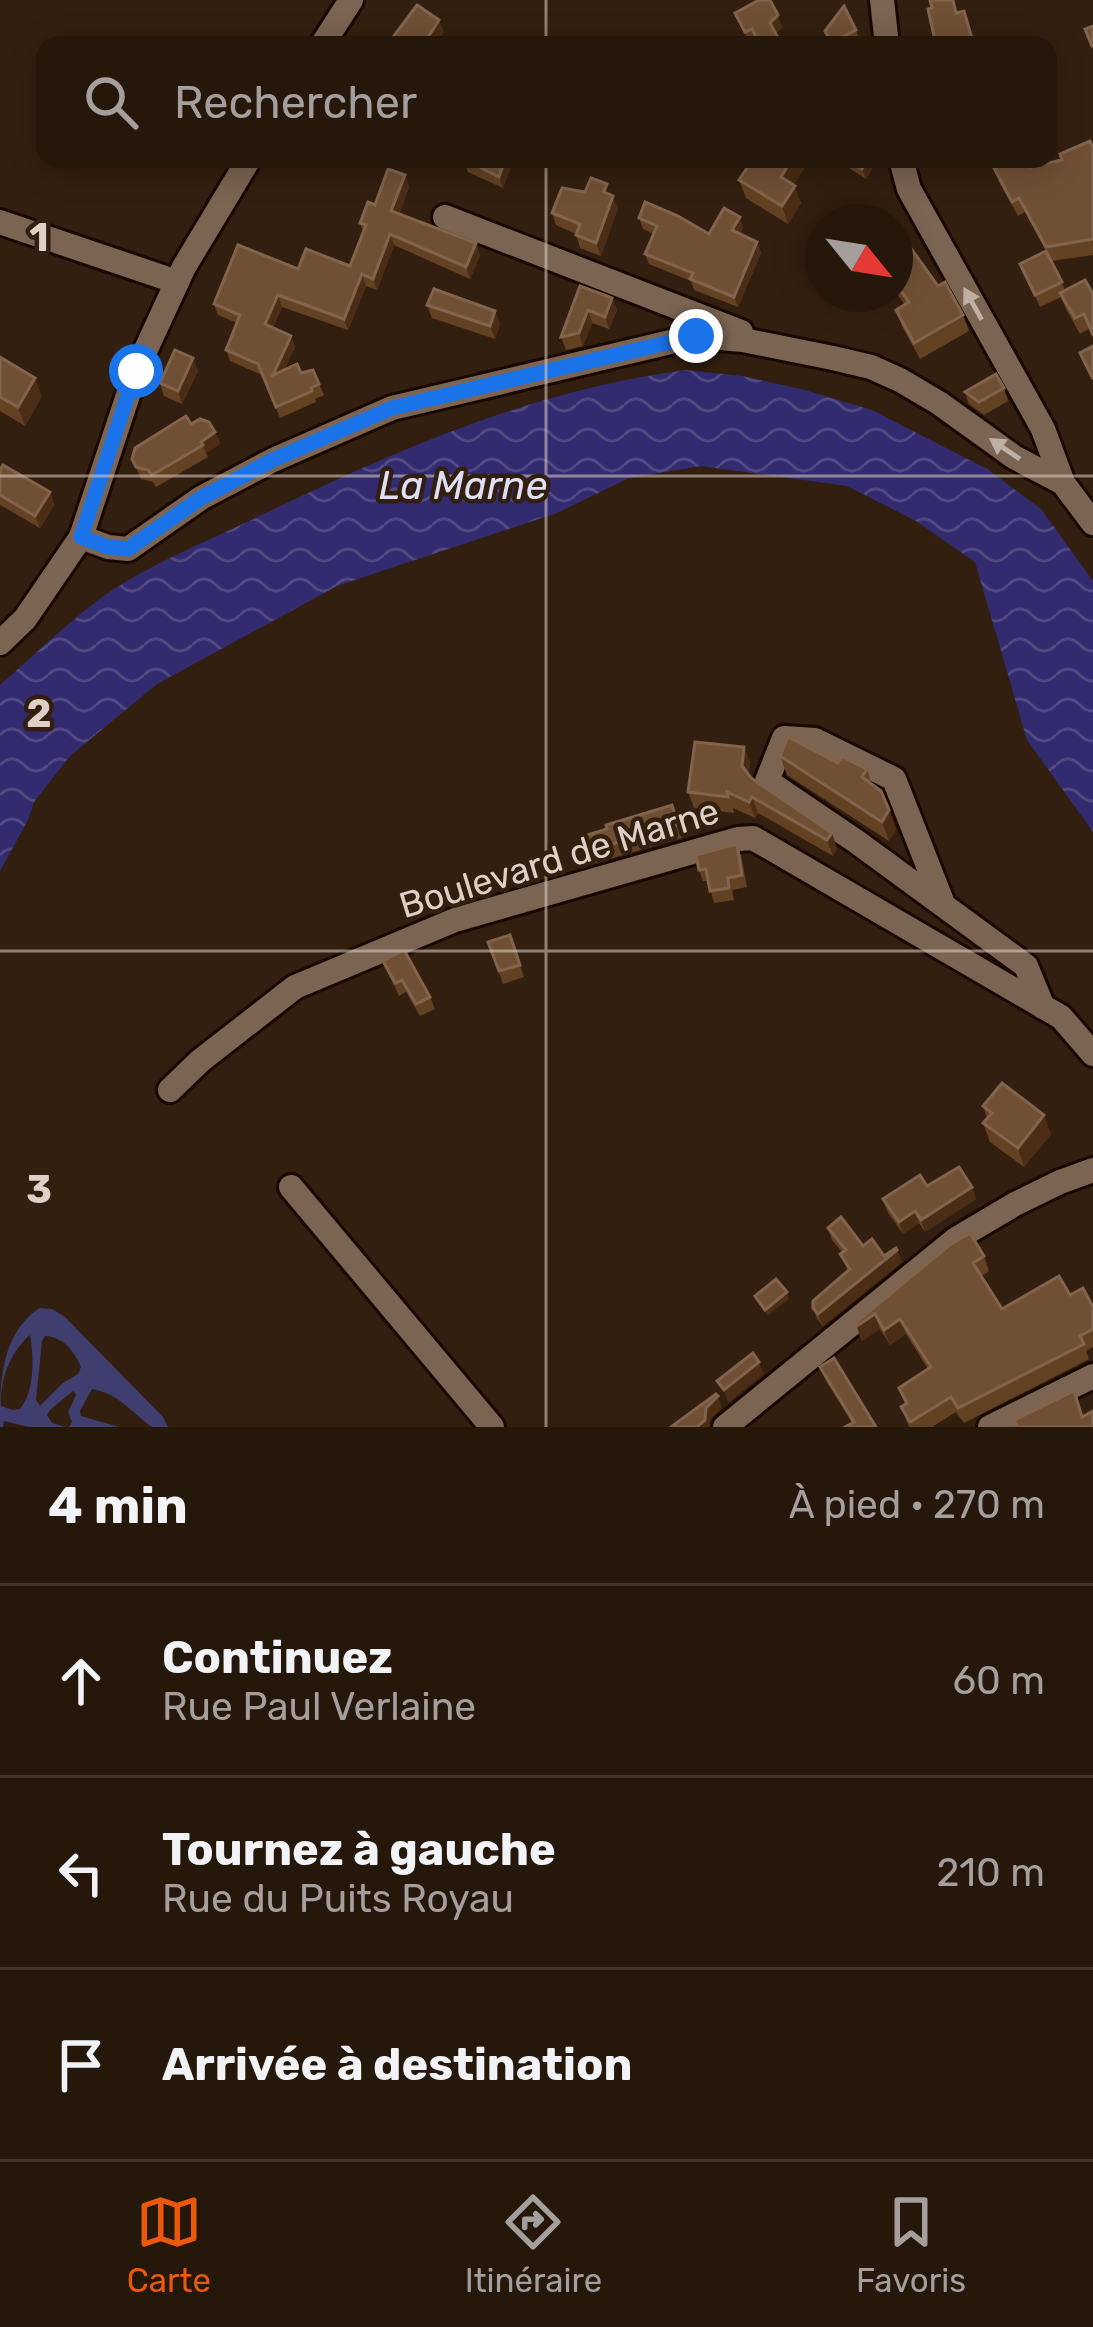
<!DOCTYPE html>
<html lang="fr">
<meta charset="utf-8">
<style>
body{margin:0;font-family:Rubik,sans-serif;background:#322419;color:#f1f3f6}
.compass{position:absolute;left:805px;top:204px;width:108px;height:108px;border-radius:50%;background:#26170b;box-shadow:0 6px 30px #0003;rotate:120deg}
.stop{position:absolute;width:36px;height:36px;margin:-27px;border:9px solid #1a73e8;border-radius:50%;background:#fff}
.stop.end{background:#1a73e8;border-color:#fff;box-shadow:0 3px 12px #0008}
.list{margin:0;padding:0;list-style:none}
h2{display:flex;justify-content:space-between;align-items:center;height:156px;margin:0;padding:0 48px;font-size:51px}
h2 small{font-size:39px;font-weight:400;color:#a49f9d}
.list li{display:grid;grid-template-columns:78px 1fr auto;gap:36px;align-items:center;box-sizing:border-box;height:192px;padding:0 48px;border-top:3px solid #42362c}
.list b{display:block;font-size:45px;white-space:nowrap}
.list p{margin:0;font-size:39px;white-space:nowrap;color:#a49f9d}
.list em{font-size:39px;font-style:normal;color:#a49f9d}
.icon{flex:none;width:66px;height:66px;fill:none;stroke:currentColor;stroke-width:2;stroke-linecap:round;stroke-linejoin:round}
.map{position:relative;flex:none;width:1093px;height:1427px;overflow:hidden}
.search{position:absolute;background:#26170b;box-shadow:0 6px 30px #0003;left:36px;right:36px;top:36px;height:132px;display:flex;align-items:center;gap:30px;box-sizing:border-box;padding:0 42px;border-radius:24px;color:#a49f9d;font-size:45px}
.sheet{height:732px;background:#26170b}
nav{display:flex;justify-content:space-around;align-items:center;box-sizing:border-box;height:168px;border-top:3px solid #42362c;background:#26170b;font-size:33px;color:#a49f9d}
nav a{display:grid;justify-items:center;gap:6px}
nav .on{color:#ea580c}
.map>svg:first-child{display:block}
.garden{fill:#403e6f;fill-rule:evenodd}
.water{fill:url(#water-waves)}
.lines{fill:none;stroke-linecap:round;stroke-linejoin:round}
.minor-casing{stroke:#190800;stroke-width:30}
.minor{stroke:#7b6452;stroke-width:24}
.wall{fill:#634123}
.shaded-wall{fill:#4a2d14}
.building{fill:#705035;stroke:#82644c;stroke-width:3}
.oneway{fill:#c0b0a3}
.route{stroke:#1a73e8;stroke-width:15}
.grid{fill:none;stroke:#ded0c6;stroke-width:3;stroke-opacity:0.55}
.labels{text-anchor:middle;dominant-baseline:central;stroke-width:9;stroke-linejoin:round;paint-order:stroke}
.street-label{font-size:36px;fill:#ded0c6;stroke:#321f0f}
.water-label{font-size:39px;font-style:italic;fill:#dfe0f5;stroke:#321f0f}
.grid-label{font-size:39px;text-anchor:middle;font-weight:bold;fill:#ded0c6;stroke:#321f0f;stroke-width:9;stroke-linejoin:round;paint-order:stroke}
</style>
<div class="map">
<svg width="1093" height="1427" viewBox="0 0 1093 1427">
<defs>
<pattern id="water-waves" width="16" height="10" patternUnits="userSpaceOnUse" patternTransform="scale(3)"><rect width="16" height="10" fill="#332b6f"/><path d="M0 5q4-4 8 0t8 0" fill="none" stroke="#504982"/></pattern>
</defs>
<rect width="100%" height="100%" fill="#321f0f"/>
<path class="garden" d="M39 1308 52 1309 65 1317 163 1417 168 1427H152C131 1412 118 1393 92 1389L80 1411 81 1416 119 1427H69L72 1422 68 1412 76 1395 73 1391 51 1409 47 1415 52 1423 66 1427H29L4 1421 3 1427H0C0 1382 0 1336 39 1308ZM30 1335C34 1357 35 1391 20 1409L12 1410 1 1406C0 1379 10 1352 30 1335ZM45 1336C64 1337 74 1351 81 1367L78 1374 63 1383 40 1406 36 1400 42 1341Z"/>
<path class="water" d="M686 370 742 376 801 389 872 410 987 469 1041 509 1093 581V832L1027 740 975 562 916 521 847 486 701 466 629 478 557 513 337 586 157 684 70 756 34 802 28 820 0 871V685C32 657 63 627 97 601 139 569 201 544 249 521 392 452 528 391 686 370Z"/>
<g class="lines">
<g class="minor-casing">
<g id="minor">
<polyline points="882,0 887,45"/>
<polyline points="322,45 351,0"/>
<polyline points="901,159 909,189 1043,429 1063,483"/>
<polyline points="445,217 741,332"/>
<polyline points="0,222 177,282"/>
<polyline points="81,537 108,547 128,549 201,498 273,460 392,408 696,336 743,340 833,358 871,367 900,380 939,403 1014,457 1063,483 1093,523"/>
<polyline points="0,643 25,619 81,537 136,371 184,267 249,159"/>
<polyline points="943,904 894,779 815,740 784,738 767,781 857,842 1026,966 1043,1007"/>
<polyline points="170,1090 200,1061 295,987 455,920 738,839 753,838 1061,1017 1093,1054"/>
<polyline points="291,1187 492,1427"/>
<polyline points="725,1427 956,1239 1015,1204 1060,1182 1093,1170"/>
<polyline points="990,1427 1093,1376"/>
</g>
</g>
<use href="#minor" class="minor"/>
</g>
<g class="wall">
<polygon points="735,13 782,27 776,33 782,45 758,45 756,41 750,44"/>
<polygon points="856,30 860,40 850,45 831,45 825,31"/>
<polygon points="1093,148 1093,255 1052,261 1065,290 1093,294 1093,338 1089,329 1080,334 1066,309 1061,297 1040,307 1020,264 1046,251 1025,212 1018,216 999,182 994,168 1030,167 1062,160"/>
<polygon points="514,159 503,188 468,172 463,160"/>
<polygon points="753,159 801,159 804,169 793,185 801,203 788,224 746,198 739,180"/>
<polygon points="835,159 878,159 866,179"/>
<polygon points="405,175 409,187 399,214 480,255 470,279 394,245 377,290 366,286 348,330 282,307 273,327 291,336 295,347 284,370 301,373 313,370 324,395 315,399 316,402 280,418 262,375 230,361 226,350 237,323 218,315 214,304 298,269 350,266 363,231 360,223"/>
<polygon points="585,192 610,195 618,208 601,256 580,248 576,234 556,225 552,213"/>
<polygon points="639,218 709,234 743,227 740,234 757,242 761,253 738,307 694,290 691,281 649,264 645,254 654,234 643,229"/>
<polygon points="895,226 938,286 963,315 969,331 920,359 902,326 896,310 905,305 895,291"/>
<polygon points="580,286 612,298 617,310 609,329 592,323 583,346 566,350 561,337"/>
<polygon points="427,305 495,311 500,324 495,339 432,318"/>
<polygon points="0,357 42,396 25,426 0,411"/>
<polygon points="193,358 198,371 182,404 164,396 160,383"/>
<polygon points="1004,388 1008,401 984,415 969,404 965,392"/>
<polygon points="191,424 215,432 220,444 206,453 208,457 156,487 153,482 141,479 132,459"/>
<polygon points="0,470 50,492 54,505 40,528 0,505"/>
<polygon points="744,747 750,763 748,775 837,849 833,856 758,813 755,818 733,808 734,813 694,808 688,792"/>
<polygon points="780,756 838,763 867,769 872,785 896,829 889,841 787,775"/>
<polygon points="672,805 682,838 592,864 588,851"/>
<polygon points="741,855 747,887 732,890 734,900 714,903 708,881 703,881 699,870"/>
<polygon points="510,935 524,977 503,984 488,942"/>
<polygon points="383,961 430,997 435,1009 420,1016 406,992 399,996"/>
<polygon points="983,1106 1051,1134 1024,1167 990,1142 983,1123 987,1118"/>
<polygon points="927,1186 972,1187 976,1199 925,1232 919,1223 903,1234 887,1211 883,1199"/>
<polygon points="828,1228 884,1256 897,1250 902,1262 823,1326 817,1319 813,1308 848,1271 840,1254 843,1253 832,1240"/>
<polygon points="984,1256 989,1271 982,1276 1002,1309 1070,1295 1093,1307 1093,1347 1086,1351 1089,1359 964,1423 956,1412 932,1427 909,1427 901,1407 905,1404 899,1388 928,1369 906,1334 890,1345 880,1329 862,1341 855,1323"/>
<polygon points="820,1367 876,1427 852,1423 825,1379"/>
</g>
<g class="shaded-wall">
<polygon points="778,15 782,27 774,34 770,23"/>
<polygon points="439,20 444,32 436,45 423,45"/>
<polygon points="505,159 514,159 503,188 499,177"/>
<polygon points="792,159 801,159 804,169 787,194 781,177"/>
<polygon points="868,159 878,159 866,179 862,169"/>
<polygon points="405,175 409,187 396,222 391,211"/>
<polygon points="795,186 801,203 788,224 782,206"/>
<polygon points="613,196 618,208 601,256 596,243"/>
<polygon points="740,217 743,227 736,240 732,230"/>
<polygon points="390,234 394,245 377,290 373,279"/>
<polygon points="757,242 761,253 738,307 734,297"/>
<polygon points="476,243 480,255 470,279 466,267"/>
<polygon points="362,274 366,286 348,330 344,319"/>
<polygon points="278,295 282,307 269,335 265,324"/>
<polygon points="612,298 617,310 609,329 605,317"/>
<polygon points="588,310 592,323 583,346 579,333"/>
<polygon points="495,311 500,324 495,339 490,326"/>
<polygon points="291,336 295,347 277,387 273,375"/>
<polygon points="193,358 198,371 182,404 178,391"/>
<polygon points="35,378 42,396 25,426 18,407"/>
<polygon points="215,432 220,444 206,453 201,442"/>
<polygon points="50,492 54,505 40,528 35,516"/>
<polygon points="744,747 750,763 747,782 742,766"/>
<polygon points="752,797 758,813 755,818 749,802"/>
<polygon points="889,810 896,829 889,841 882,822"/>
<polygon points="832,833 837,849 833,856 827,840"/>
<polygon points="1044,1115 1051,1134 1024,1167 1018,1148"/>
<polygon points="972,1187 976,1199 925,1232 921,1220"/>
<polygon points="915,1211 919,1223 903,1234 899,1222"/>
<polygon points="897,1250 902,1262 823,1326 818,1314"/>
<polygon points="787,1292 789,1299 767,1316 765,1310"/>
<polygon points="875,1314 880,1329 862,1341 857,1326"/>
<polygon points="900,1319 906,1334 890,1345 884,1330"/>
<polygon points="759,1362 764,1374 728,1403 724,1390"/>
<polygon points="718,1396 722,1408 710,1420 710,1427 697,1427 706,1408"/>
</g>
<g class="building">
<polygon points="759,0 770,0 778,15 770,23 782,45 760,45 752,29 745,32 735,13"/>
<polygon points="930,0 953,0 956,13 964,11 974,45 936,45 928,9 932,8"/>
<polygon points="417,5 439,20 423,45 387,45"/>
<polygon points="844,6 856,30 831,43 825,31"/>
<polygon points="1093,26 1093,45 1092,46 1085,29"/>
<polygon points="1090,141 1093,148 1093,239 1046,247 1019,198 1012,202 994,168 1009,159 1025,159 1030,167 1062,160 1060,154"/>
<polygon points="464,159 505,159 499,177"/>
<polygon points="753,159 792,159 781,177 795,186 782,206 739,180"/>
<polygon points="847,159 868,159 862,169"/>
<polygon points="388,169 405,175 391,211 476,243 466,267 390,234 373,279 362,274 344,319 278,295 265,324 291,336 273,375 297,364 301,373 313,370 319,384 311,388 312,391 276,407 258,364 226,350 240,315 214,304 238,245 298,269 306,249 350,266 366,225 360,223 368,202 375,205"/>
<polygon points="591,178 607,184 604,192 613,196 596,243 576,235 580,224 552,213 562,188 585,192"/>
<polygon points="645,202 678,216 709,234 724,208 740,217 732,230 757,242 734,297 690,279 693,273 645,254 657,226 639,218"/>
<polygon points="895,226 938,286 945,282 963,315 914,343 896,310 909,302 895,283"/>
<polygon points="1046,251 1062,282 1035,295 1020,264"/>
<polygon points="1085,280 1093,294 1093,335 1084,314 1075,318 1060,293"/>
<polygon points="580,286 612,298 605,317 588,310 579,333 561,337"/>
<polygon points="434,289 495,311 490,326 427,305"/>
<polygon points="1093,346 1093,379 1080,353"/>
<polygon points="175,350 193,358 178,391 160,383"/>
<polygon points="0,357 35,378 18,407 0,397"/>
<polygon points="996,374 1004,388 979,402 965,392"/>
<polygon points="186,416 191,424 200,419 209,422 215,432 201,442 203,445 152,475 148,470 136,467 132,459 135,448"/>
<polygon points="3,465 50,492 35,516 0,495 0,470"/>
<polygon points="788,737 838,763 842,757 867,769 862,777 881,791 889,810 882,822 780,756"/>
<polygon points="695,742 744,747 742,766 751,778 832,833 827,840 752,797 749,802 727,792 728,797 688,792"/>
<polygon points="672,805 678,825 588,851 584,836 607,829 606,825"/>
<polygon points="737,844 742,875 728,878 729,888 710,891 706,869 699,870 696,855"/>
<polygon points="510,935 520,965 499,971 488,942"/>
<polygon points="404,950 430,997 416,1004 402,980 395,983 383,961"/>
<polygon points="1002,1083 1044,1115 1018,1148 983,1123 992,1113 983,1106"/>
<polygon points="959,1167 972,1187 921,1220 915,1211 899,1222 883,1199 920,1175 927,1186"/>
<polygon points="841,1217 863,1246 872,1239 884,1256 896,1248 897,1250 818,1314 813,1308 813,1301 850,1269 840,1254 846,1250 828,1228"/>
<polygon points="970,1233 984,1256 973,1263 1002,1309 1059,1276 1070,1295 1083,1288 1093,1307 1093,1329 1080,1336 1084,1344 958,1408 951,1397 910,1422 901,1407 907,1403 899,1388 931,1367 900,1319 884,1330 875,1314 857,1326 855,1323 951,1244"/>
<polygon points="776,1279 787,1292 765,1310 755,1296"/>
<polygon points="753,1353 759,1362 724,1390 717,1381"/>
<polygon points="834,1358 876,1427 845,1427 854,1422 820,1367"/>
<polygon points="1074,1391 1082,1417 1093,1411 1093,1427 1018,1427 1014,1420"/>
<polygon points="716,1394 718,1396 706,1408 705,1420 697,1427 671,1427"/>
</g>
<defs><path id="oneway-solid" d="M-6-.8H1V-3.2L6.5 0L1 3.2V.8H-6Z" transform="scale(3)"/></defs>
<g class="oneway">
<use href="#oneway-solid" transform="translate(973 304) rotate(-119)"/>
<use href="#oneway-solid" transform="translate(1005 449) rotate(-146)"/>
</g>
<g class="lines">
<polyline class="route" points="136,371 81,537 108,547 128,549 201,498 273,460 392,408 696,336"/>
</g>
<path class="grid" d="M546 0V45M546 159V1427M0 476H1093M0 951H1093"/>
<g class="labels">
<g class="street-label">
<text transform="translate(559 858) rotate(-17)">Boulevard de Marne</text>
</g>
<g class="water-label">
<text x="463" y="486">La Marne</text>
</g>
</g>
<g class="grid-label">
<text x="39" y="251">1</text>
<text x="39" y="727">2</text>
<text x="39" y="1203">3</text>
</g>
</svg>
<svg class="compass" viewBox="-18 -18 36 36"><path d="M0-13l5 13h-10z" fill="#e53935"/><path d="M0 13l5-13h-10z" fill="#a49f9d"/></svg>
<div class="stop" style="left:136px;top:371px"></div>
<div class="stop end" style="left:696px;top:336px"></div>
<div class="search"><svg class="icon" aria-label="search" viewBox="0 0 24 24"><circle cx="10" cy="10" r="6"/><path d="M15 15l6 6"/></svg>Rechercher</div>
</div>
<section class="sheet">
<h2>4 min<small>À pied · 270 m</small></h2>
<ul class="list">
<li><svg class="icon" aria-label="ahead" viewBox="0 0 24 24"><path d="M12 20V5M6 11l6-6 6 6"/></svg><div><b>Continuez</b><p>Rue Paul Verlaine</p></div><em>60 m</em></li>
<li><svg class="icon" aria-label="left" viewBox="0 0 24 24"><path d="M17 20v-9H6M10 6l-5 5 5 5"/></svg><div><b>Tournez à gauche</b><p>Rue du Puits Royau</p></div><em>210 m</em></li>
<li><svg class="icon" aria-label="arrive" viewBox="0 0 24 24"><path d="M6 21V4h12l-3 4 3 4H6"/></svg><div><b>Arrivée à destination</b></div></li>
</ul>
</section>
<nav>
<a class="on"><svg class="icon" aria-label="map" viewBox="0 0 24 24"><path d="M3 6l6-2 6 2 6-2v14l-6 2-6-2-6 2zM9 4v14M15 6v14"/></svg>Carte</a>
<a><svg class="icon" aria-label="directions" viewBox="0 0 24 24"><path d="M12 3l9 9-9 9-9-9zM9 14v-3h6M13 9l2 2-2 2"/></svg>Itinéraire</a>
<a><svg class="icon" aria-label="saved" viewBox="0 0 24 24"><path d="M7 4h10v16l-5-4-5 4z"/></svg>Favoris</a>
</nav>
